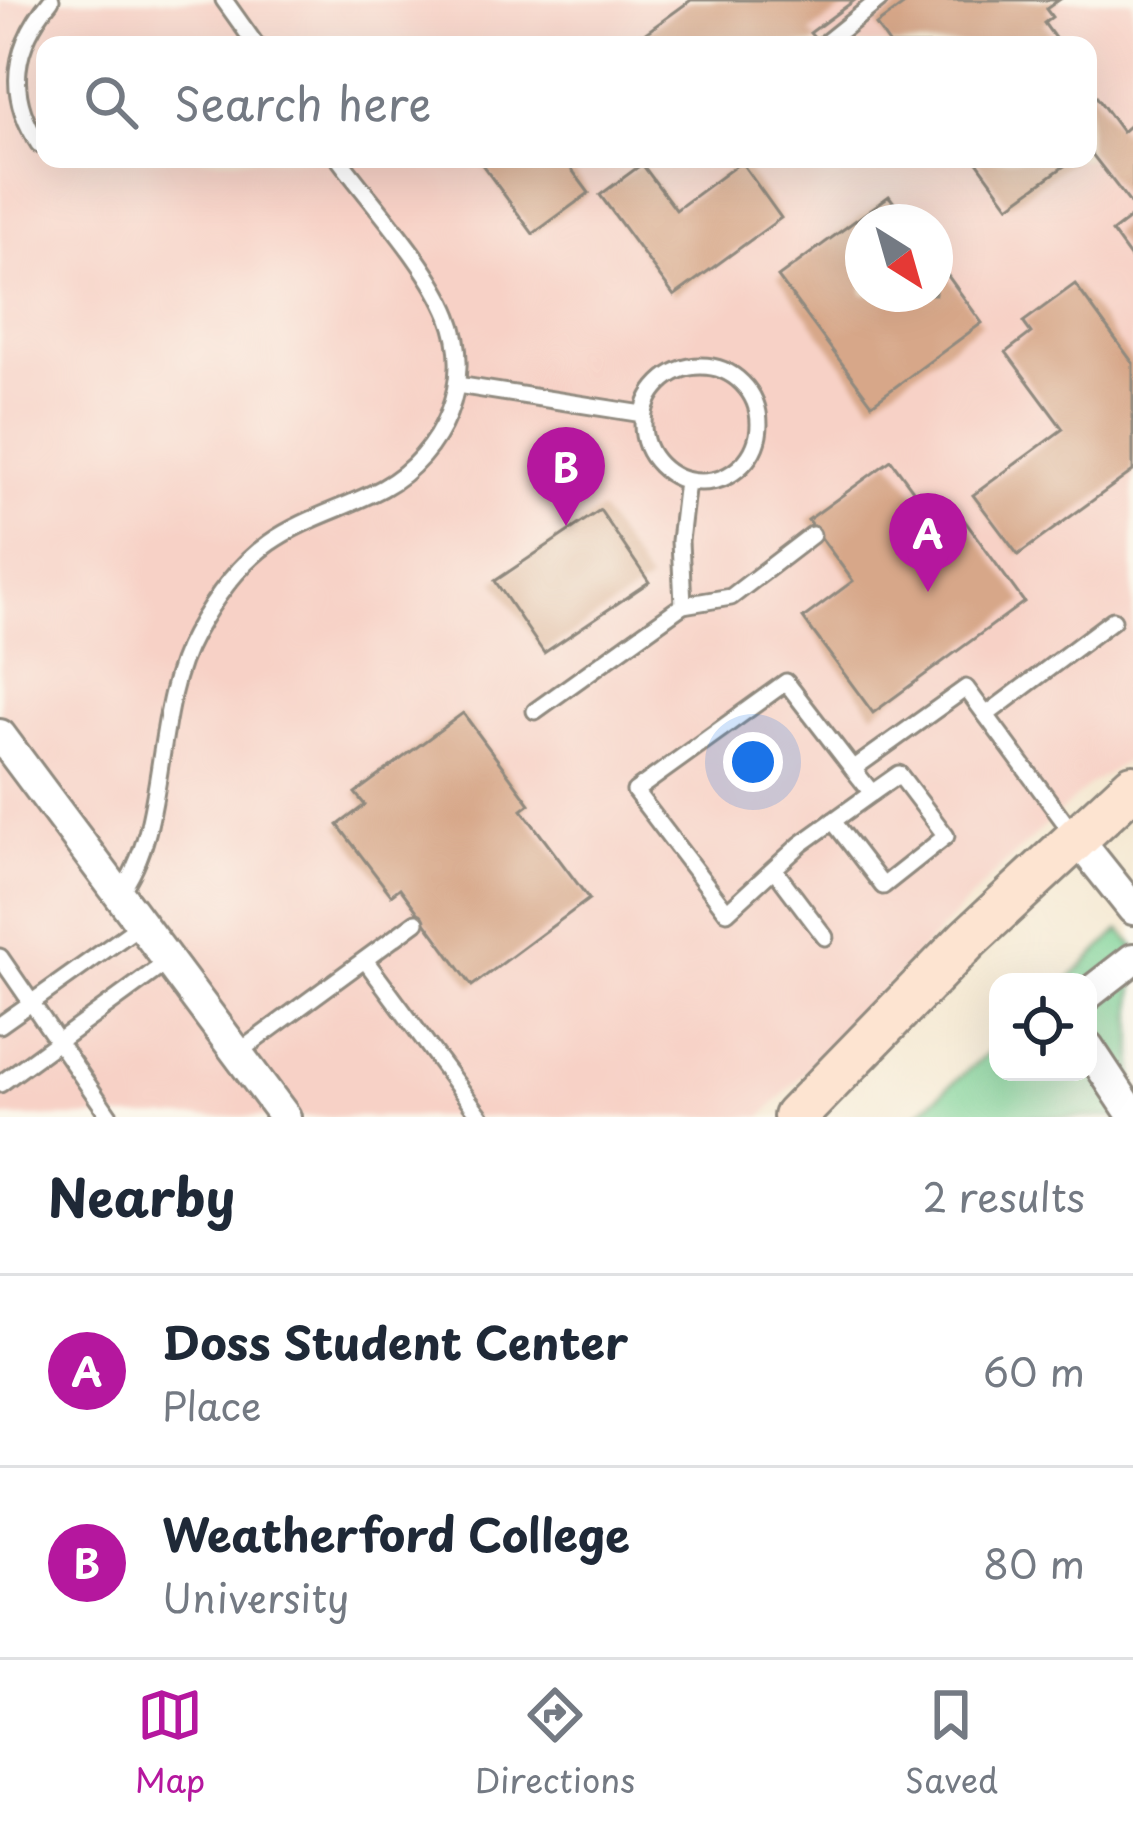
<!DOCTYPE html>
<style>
body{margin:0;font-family:"Playpen Sans",sans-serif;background:#f2f2f3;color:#1f2937}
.controls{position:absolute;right:36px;bottom:36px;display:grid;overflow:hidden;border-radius:24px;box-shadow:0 12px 48px #0002}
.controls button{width:108px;height:108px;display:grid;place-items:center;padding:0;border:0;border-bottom:3px solid #e0e1e3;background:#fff;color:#1f2937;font:60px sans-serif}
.compass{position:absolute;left:845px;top:204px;width:108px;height:108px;border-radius:50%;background:#fff;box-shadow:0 12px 48px #0002;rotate:143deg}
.you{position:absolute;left:753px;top:762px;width:42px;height:42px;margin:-30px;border:9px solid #fff;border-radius:50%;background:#1a73e8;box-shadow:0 0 0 18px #1a73e833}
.badge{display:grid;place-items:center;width:78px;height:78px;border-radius:50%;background:#b5179e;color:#fff;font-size:39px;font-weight:700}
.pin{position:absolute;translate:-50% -99px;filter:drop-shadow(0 3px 6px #0008)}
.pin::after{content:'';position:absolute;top:63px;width:42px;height:36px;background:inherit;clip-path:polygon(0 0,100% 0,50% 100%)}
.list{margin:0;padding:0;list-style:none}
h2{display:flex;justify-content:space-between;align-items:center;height:156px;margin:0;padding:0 48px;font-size:51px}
h2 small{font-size:39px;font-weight:400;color:#747a83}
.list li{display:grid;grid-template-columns:78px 1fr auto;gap:36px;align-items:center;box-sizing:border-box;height:192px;padding:0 48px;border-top:3px solid #e0e1e3}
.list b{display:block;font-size:45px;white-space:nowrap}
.list p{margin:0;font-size:39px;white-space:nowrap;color:#747a83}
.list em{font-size:39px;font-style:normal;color:#747a83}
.icon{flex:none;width:66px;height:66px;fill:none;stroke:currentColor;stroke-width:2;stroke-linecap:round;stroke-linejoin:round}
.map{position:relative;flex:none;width:1133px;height:1117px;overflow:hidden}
.search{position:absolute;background:#fff;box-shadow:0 12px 48px #0002;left:36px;right:36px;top:36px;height:132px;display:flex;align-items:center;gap:30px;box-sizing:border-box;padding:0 42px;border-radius:24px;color:#747a83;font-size:45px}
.sheet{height:540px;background:#fff}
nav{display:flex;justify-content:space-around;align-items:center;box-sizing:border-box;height:168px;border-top:3px solid #e0e1e3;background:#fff;font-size:33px;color:#747a83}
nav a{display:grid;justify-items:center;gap:6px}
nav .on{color:#b5179e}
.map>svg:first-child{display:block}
.built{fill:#f7d1c6;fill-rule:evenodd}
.green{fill:#7bd297;stroke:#537e61;stroke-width:3}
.building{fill:#d7a789}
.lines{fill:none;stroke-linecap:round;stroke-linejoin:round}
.lane-casing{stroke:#908a7f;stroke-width:21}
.street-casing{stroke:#908a7f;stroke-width:36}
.secondary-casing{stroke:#908a7f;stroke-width:48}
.lane{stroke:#fff;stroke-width:15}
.street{stroke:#fff;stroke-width:30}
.secondary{stroke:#fde4d1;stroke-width:42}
</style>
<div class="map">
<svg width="1133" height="1117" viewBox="0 0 1133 1117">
<rect width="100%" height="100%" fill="#fbf7ec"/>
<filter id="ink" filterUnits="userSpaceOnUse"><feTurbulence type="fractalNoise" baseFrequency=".00833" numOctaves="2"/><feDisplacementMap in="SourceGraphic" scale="24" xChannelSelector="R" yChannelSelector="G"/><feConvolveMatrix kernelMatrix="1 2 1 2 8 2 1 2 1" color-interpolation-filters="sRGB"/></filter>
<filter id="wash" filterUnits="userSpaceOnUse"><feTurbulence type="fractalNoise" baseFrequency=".004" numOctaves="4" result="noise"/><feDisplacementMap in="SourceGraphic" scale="48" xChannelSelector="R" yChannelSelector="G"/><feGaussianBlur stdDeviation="2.7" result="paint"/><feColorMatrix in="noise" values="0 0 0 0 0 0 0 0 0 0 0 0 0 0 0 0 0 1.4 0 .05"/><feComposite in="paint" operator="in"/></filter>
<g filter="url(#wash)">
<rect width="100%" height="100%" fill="#f5e9d3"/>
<path class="built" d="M0 0H1133V757L1089 785 992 876 762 1117H0ZM45 45H1088V159H45ZM863 222H935V294H863Z"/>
<polygon class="green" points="1120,930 1133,945 1133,1117 914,1117 998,1044 998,1072 1088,1072 1088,982 1066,982"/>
<g id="blocks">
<g class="building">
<polygon points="691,0 855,0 810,33 817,41 811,45 629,45"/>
<polygon points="910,0 1059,0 1046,9 1052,17 1044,23 1060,45 890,45 876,25"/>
<polygon points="1088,85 1122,132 1133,123 1133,207 1088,149"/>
<polygon points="478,159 564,159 589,193 533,234"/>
<polygon points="975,159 1074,159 1009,206"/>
<polygon points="741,162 781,218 674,296 600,195 642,164 676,210"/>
<polygon points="889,196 908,222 863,222 863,294 935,294 935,258 982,323 872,404 778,277"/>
<polygon points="1133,216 1133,261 1112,232"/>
<polygon points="1075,284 1133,363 1133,471 1018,555 973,495 1063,429 1006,352 1031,333 1023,322"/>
<polygon points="891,460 935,520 954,506 1024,602 873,713 803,618 853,581 808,520"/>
<polygon points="600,510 649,582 544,653 495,581"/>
<polygon points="463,713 530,804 522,810 589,899 472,986 400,888 391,895 338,825 365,805 355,793"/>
</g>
</g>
</g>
<g filter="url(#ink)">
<use href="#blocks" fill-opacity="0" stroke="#908a7f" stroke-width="3"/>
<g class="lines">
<g class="lane-casing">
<g id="lane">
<polyline points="224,0 256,45"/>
<polyline points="823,45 879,0"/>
<path d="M39 144C5 93 13 46 51 0"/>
<circle cx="701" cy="424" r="58"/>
<polyline points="457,385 643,414"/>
<polyline points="683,605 731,597 812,535"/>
<polyline points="535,711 683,605 680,541 687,481"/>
<polyline points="986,715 1113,620"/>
<polyline points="872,793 801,844 727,912 635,791 786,682 853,769 966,688 1074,835"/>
<polyline points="833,821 883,886 946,836 899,774 872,793 853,769"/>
<polyline points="776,872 825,937"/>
<path d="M119 894C170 827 151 713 194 635 212 602 238 565 269 543 304 518 346 508 383 488 443 455 475 380 449 316 428 264 373 205 339 159"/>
<polyline points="0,957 110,1117"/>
<polyline points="365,960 481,1117"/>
<polyline points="0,1025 139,926"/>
<polyline points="236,1054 416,922"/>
<polyline points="0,1084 167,962"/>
</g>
</g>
<g class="street-casing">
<g id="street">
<polyline points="0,735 285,1117"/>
<polyline points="1074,835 1133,909"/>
<polyline points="1088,994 1133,959"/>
<polyline points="1088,1047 1133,1115"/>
</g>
</g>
<g class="secondary-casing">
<polyline id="secondary" points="795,1117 968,939 1133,786"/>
</g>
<use href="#lane" class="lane"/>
<use href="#street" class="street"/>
<use href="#secondary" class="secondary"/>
</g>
</g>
</svg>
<div class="controls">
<button><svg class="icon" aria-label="locate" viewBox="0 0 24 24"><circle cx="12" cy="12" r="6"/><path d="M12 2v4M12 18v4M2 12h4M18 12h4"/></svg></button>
</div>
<svg class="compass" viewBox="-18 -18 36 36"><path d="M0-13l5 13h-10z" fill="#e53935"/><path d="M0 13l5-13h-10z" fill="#747a83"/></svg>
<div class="you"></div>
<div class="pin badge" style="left:928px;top:592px">A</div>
<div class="pin badge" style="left:566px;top:526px">B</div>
<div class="search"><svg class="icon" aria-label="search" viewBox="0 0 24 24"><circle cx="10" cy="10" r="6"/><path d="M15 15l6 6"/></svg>Search here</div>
</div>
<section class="sheet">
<h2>Nearby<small>2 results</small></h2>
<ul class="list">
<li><span class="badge">A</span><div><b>Doss Student Center</b><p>Place</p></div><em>60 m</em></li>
<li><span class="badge">B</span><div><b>Weatherford College</b><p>University</p></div><em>80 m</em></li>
</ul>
</section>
<nav>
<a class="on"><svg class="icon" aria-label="map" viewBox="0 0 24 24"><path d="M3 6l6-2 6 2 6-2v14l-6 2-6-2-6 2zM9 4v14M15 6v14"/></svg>Map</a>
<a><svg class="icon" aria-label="directions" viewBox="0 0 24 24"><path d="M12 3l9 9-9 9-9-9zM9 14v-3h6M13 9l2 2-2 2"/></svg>Directions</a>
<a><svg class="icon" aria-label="saved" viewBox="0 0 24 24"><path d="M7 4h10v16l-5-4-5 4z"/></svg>Saved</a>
</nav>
